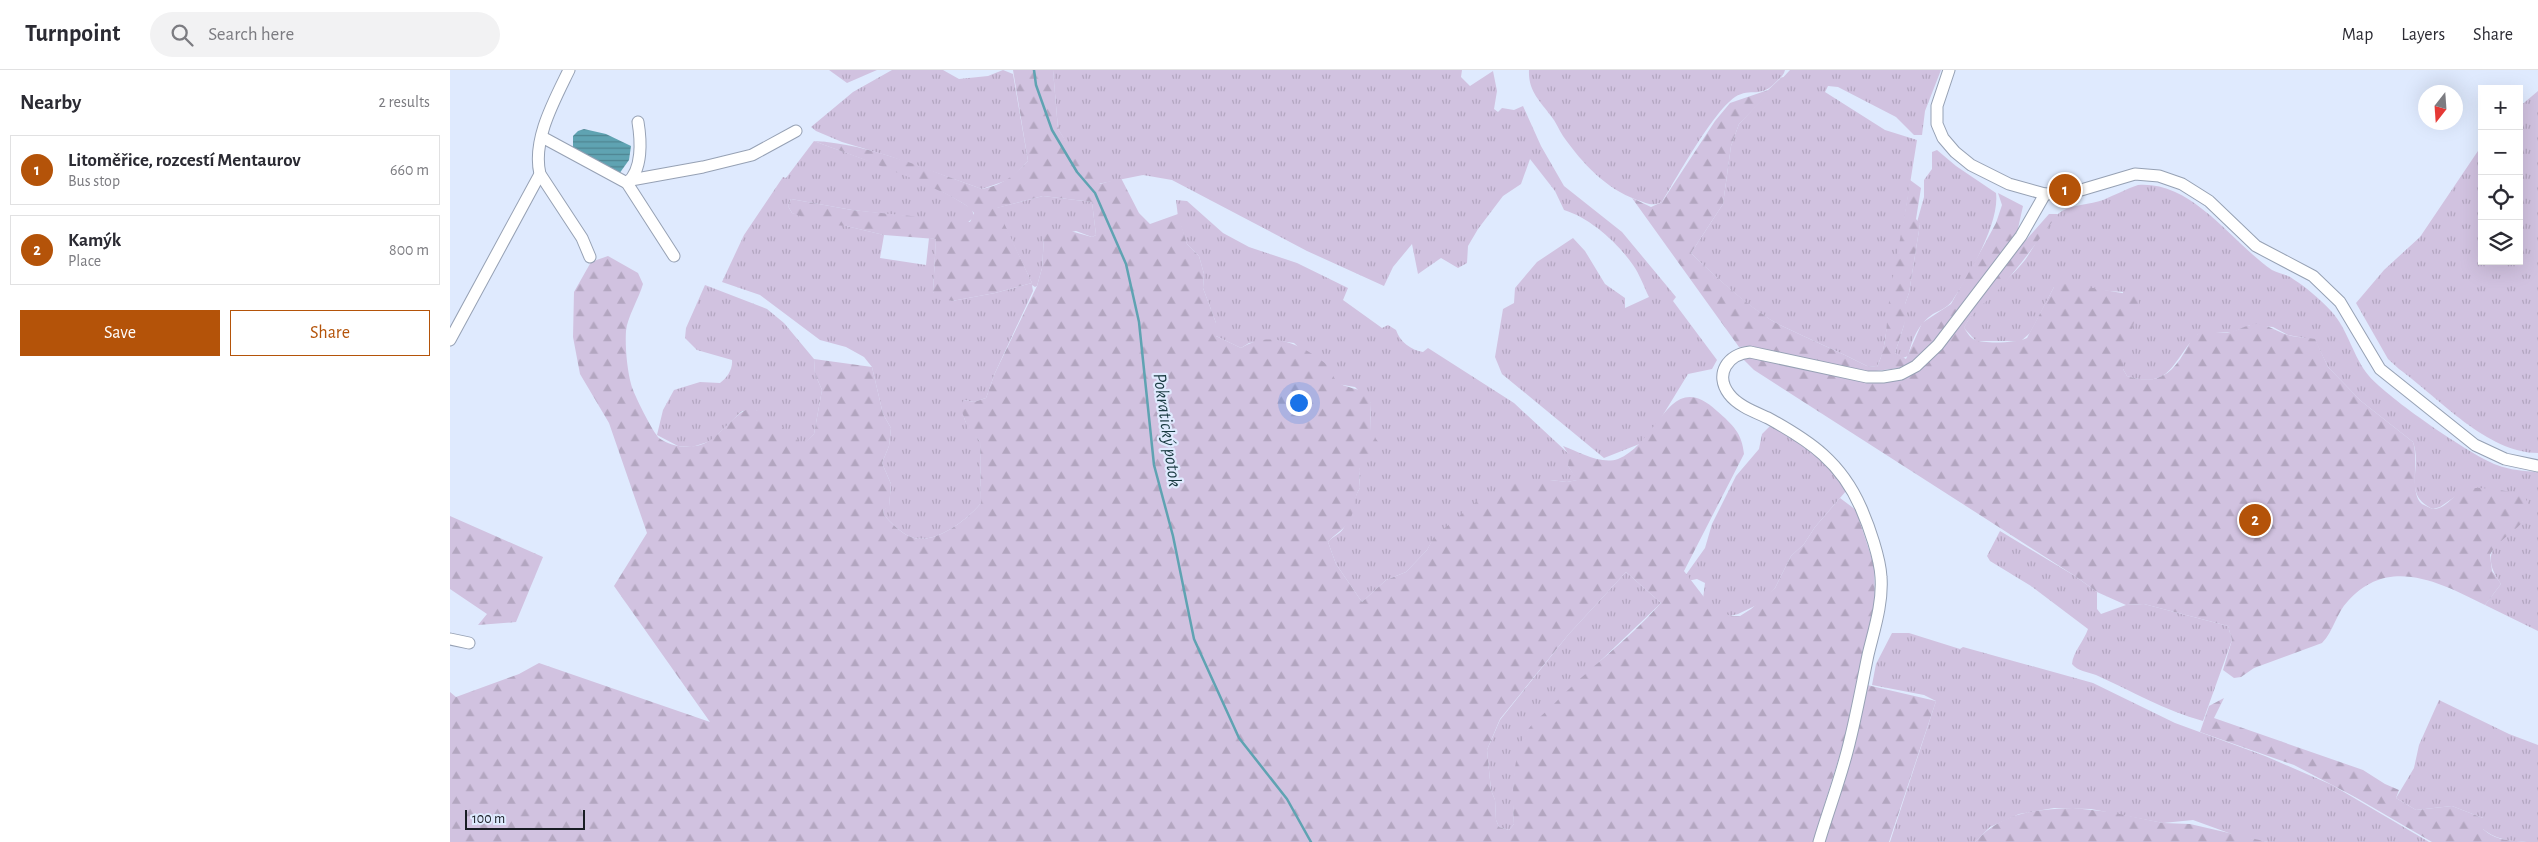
<!DOCTYPE html>
<meta charset="utf-8">
<style>
body{margin:0;font-family:"Alegreya Sans",sans-serif;background:#f2f2f3;color:#2b2b33}
.controls{position:absolute;right:15px;top:15px;display:grid;overflow:hidden;border-radius:0px;box-shadow:0 5px 20px #0002}
.controls button{width:45px;height:45px;display:grid;place-items:center;padding:0;border:0;border-bottom:1px solid #e1e1e2;background:#fff;color:#2b2b33;font:25px sans-serif}
.compass{position:absolute;left:1968px;top:15px;width:45px;height:45px;border-radius:50%;background:#fff;box-shadow:0 5px 20px #0002;rotate:197deg}
.scale{position:absolute;left:15px;bottom:12px;width:120px;box-sizing:border-box;padding-left:5px;border:2px solid #191d24;border-top:0;font-size:14px;line-height:18px;white-space:nowrap;color:#191d24;-webkit-text-stroke:4px #dfeafe;paint-order:stroke}
.you{position:absolute;left:848px;top:332px;width:18px;height:18px;margin:-12px;border:4px solid #fff;border-radius:50%;background:#1a73e8;box-shadow:0 0 0 8px #1a73e833}
.badge{display:grid;place-items:center;width:32px;height:32px;border-radius:50%;background:#b45309;color:#fff;font-size:16px;font-weight:700}
.pin{position:absolute;translate:-50% -50%;border:2px solid #fff;box-shadow:0 1px 5px #0006}
.list{margin:0;padding:0;list-style:none}
h2{display:flex;justify-content:space-between;align-items:center;height:65px;margin:0;padding:0 20px;font-size:21px}
h2 small{font-size:16px;font-weight:400;color:#7c7c81}
.list li{display:grid;grid-template-columns:32px 1fr auto;gap:15px;align-items:center;box-sizing:border-box;height:70px;margin:0 10px 10px;padding:0 10px;border:1px solid #e1e1e2;border-radius:0px}
.list b{display:block;font-size:19px;white-space:nowrap}
.list p{margin:0;font-size:16px;white-space:nowrap;color:#7c7c81}
.list em{font-size:16px;font-style:normal;color:#7c7c81}
.actions{display:flex;gap:10px;padding:15px 20px}
.actions a{flex:1;padding:11px 0;border:1px solid #b45309;border-radius:0px;text-align:center;font-size:18px;color:#b45309}
.actions .main{background:#b45309;color:#fff}
.icon{flex:none;width:28px;height:28px;fill:none;stroke:currentColor;stroke-width:2;stroke-linecap:round;stroke-linejoin:round}
.map{position:relative;flex:none;width:2088px;height:772px;overflow:hidden}
header{display:flex;align-items:center;gap:30px;box-sizing:border-box;height:70px;padding:0 25px;background:#fff;border-bottom:1px solid #e1e1e2}
header strong{font-size:24px}
nav{display:flex;gap:28px;margin-inline-start:auto;font-size:18px}
.search{width:350px;height:45px;background:#f2f2f3;display:flex;align-items:center;gap:12px;box-sizing:border-box;padding:0 18px;border-radius:28px;color:#7c7c81;font-size:19px}
main{display:flex}
aside{flex:1;background:#fff}
.map>svg:first-child{display:block}
.grass{fill:url(#grass-tufts)}
.forest{fill:url(#forest-firs);fill-rule:evenodd}
.water{fill:url(#water-rules)}
.lines{fill:none;stroke-linecap:round;stroke-linejoin:round}
.stream{stroke:#5fa3b2;stroke-width:2.5}
.minor-casing{stroke:#96a1b4;stroke-width:13}
.minor{stroke:#fff;stroke-width:11}
.labels{text-anchor:middle;dominant-baseline:central;stroke-width:4.5;stroke-linejoin:round;paint-order:stroke}
.water-label{font-size:19px;font-style:italic;fill:#193a41;stroke:#dfeafe}
</style>
<header>
<strong>Turnpoint</strong>
<div class="search"><svg class="icon" aria-label="search" viewBox="0 0 24 24"><circle cx="10" cy="10" r="6"/><path d="M15 15l6 6"/></svg>Search here</div>
<nav><a>Map</a><a>Layers</a><a>Share</a></nav>
</header>
<main>
<aside>
<h2>Nearby<small>2 results</small></h2>
<ul class="list">
<li><span class="badge">1</span><div><b>Litoměřice, rozcestí Mentaurov</b><p>Bus stop</p></div><em>660 m</em></li>
<li><span class="badge">2</span><div><b>Kamýk</b><p>Place</p></div><em>800 m</em></li>
</ul>
<div class="actions"><a class="main">Save</a><a>Share</a></div>
</aside>
<div class="map">
<svg width="2088" height="772" viewBox="0 0 2088 772">
<defs>
<pattern id="grass-tufts" width="24" height="20" patternUnits="userSpaceOnUse" patternTransform="scale(1.25)"><rect width="24" height="20" fill="#d1c2e0"/><path d="M3 7l-1-3M5 7V3M7 7l1-3M15 17l-1-3M17 17v-4M19 17l1-3" fill="none" stroke="#b3a6c0"/></pattern>
<pattern id="forest-firs" width="22" height="20" patternUnits="userSpaceOnUse" patternTransform="scale(1.25)"><rect width="22" height="20" fill="#d1c2e0"/><path d="M5 1l3.5 6h-7zM16 11l3.5 6h-7z" fill="#b3a6c0"/></pattern>
<pattern id="water-rules" width="6" height="5" patternUnits="userSpaceOnUse" patternTransform="scale(1.25)"><rect width="6" height="5" fill="#5fa3b2"/><path d="M0 2.5h6" fill="none" stroke="#4e8491"/></pattern>
</defs>
<rect width="100%" height="100%" fill="#dfeafe"/>
<g class="grass">
<polygon points="379,0 427,0 397,13"/>
<polygon points="442,0 493,0 509,9 538,6 553,0 563,4 578,91 561,109 532,119 439,86 392,72 366,61 361,57 403,22"/>
<path d="M603 0H1012L1011 7 1020 16 1043 1 1047 21 1044 39 1048 42 1052 38 1064 40 1073 36 1091 76 1114 116 1172 162 1226 227 1223 231 1267 290 1262 299 1238 304 1197 371 1154 388 1052 304 1045 287 1053 239 1064 233 1065 218 1087 192 1123 168 1135 181 1155 214 1175 228V238L1199 227C1194 217 1190 205 1183 195 1167 172 1140 148 1114 140L1105 121 1080 89 1071 114 1053 126 1028 159 1018 176 1017 193 1008 198 991 188 968 204 962 174 943 197 934 216 857 181 722 110 693 105 648 114 624 85 608 59Z"/>
<path d="M1079 0H1335C1334 5 1330 8 1326 12 1311 29 1301 17 1285 27 1263 42 1227 107 1212 132 1202 137 1197 133 1187 130 1155 118 1133 94 1113 66 1109 60 1106 52 1101 46 1090 31 1078 21 1079 0Z"/>
<path d="M1340 0H1491L1475 41 1472 65H1464L1446 47 1388 17 1378 16 1375 22 1435 60 1467 70 1433 282 1427 297 1417 296C1388 281 1359 269 1330 255 1304 242 1262 204 1241 183L1273 134 1281 76 1289 54Z"/>
<path d="M2088 21V383C2037 383 1989 328 1949 299L1938 289 1906 233 1934 200 1970 167 2032 75V191H2069V37Z"/>
<path d="M364 71C412 89 480 110 522 139L524 147 517 153 402 140 341 129 338 136 342 143 434 165 430 188 476 195 479 168 486 169 483 222 502 231 545 223 582 213 546 138 593 126 642 132 646 165 642 167 626 161 594 168 592 198 587 216 585 217 582 215 583 221 545 303 536 328 524 332 514 330C510 350 518 356 530 371L531 433C517 450 484 476 461 467 452 464 440 452 434 445L433 440 439 436 441 414 432 393 439 376 441 358 433 344 422 297 414 287 396 277 370 270 310 225 272 212 294 165 333 107 336 108Z"/>
<path d="M1487 80 1506 96 1546 123C1550 152 1519 206 1502 231 1498 237 1489 241 1483 244 1469 253 1462 269 1458 286L1453 288 1445 283 1454 255 1455 234 1459 223 1470 154 1467 152 1474 127V110L1482 99V82Z"/>
<path d="M1688 115C1743 111 1781 172 1822 200 1829 204 1837 204 1843 209 1856 217 1871 230 1881 241 1898 259 1903 287 1919 306 1938 328 2020 385 2047 395 2060 400 2074 401 2088 402V561L2035 535 2051 514C2028 482 2048 471 2073 451L2056 421 2016 419 1990 437 1983 439C1951 424 1973 399 1963 372L1911 331 1878 297 1865 270 1838 265 1823 257 1800 255 1783 262 1748 264C1723 288 1722 321 1677 306L1673 299V222L1604 217 1580 263 1571 271H1526L1514 258C1526 233 1557 213 1575 190 1584 177 1599 149 1612 141 1624 134 1640 135 1653 130 1665 125 1676 119 1688 115Z"/>
<path d="M726 130 737 131 773 163 799 177 847 193 898 218 893 230 932 258 938 255 946 260C950 272 961 280 973 282L978 278 1064 333 1120 385 1118 396 1128 410 1117 412 1100 410 984 468 977 480 956 502 936 510 912 532 886 494 878 472C882 467 890 464 893 459 902 446 902 430 910 418L909 400 920 361 921 333 905 317 887 314 844 273 823 270 799 273 791 278 766 266V253L753 218 754 204 749 186 737 174 728 147Z"/>
<path d="M255 215 317 239 334 253 364 289 365 304 372 320 364 364 353 376 306 340 292 341 261 371 242 377 228 376 207 365 213 340 224 320 250 312 270 313C277 308 283 299 282 290L247 280 235 268 236 258Z"/>
<polygon points="1321,355 1331,359 1378,395 1396,421 1365,457 1354,474 1341,486 1325,518 1311,533 1288,544 1280,546 1261,541 1253,529 1255,513 1247,509 1237,511 1235,506 1255,478 1262,454 1286,406 1309,379 1312,364"/>
<path d="M1550 461 1625 506 1647 522V539L1651 544 1676 535 1694 534 1778 556 1782 570 1753 651C1715 641 1682 621 1646 605 1638 602 1627 601 1622 594 1623 582 1634 571 1638 559L1581 516 1540 491 1537 486Z"/>
<path d="M1176 502 1211 533 1078 660C1063 688 1062 722 1064 754L1059 760 1049 757 1046 750 1045 730 1041 720 1037 680 1050 650 1118 565Z"/>
<polygon points="1442,563 1459,563 1510,579 1513,577 1643,613 1725,653 1815,686 1882,715 1979,772 1818,772 1787,766 1743,750 1713,753 1641,739 1604,738 1569,744 1540,757 1525,772 1440,772 1486,631 1474,625 1422,615 1426,594"/>
<path d="M1989 630 2059 664 2088 675V772C2069 772 2048 772 2033 759V748L2002 736 1966 740 1946 728 1964 698 1969 675Z"/>
</g>
<g class="forest">
<path d="M563 0H603L608 59 625 85 650 114 671 108 689 143 700 154 728 144 737 174 749 186 754 204 753 218 766 253V266L791 278C823 258 856 277 881 298 884 319 900 315 917 323L921 333 920 361 929 373 924 387C906 395 909 399 910 418 903 428 906 438 900 449 895 460 885 463 878 472L886 494 912 532 936 510 956 502 977 480 984 467 1031 428 1069 411 1100 410 1117 412 1127 410 1118 396 1119 385 1113 376C1129 382 1151 395 1168 389 1210 372 1219 296 1267 341 1283 355 1292 363 1294 384L1234 501 1260 535 1280 546H1290L1301 539 1325 518 1341 486 1354 474 1365 457 1390 428 1406 440 1424 495 1425 530 1394 671 1363 772H0V622L6 627 69 604 89 593 260 652 164 516 197 463 159 353 130 304 123 267 124 222 141 192 158 186 188 203 193 214C189 228 177 248 176 261 175 276 177 299 181 314 183 323 203 363 209 368 221 377 239 379 253 374 269 369 288 338 301 339 314 339 342 366 353 375L364 364 372 320 365 304 364 289 422 297 433 344 441 358 439 376 432 393 441 414 439 437 433 440 434 445C440 452 452 464 461 467 484 476 517 450 531 433L530 371 518 359 510 336 514 330 524 332 536 328 545 303 587 216 592 198 594 168 597 163 613 159 642 167 646 165 642 132 593 126 547 138 582 213 545 223 502 231 490 228 483 222 486 169 434 165 396 156 372 154 342 143 338 136 341 129 402 140 520 152 524 143C514 124 390 81 364 71 422 74 477 100 532 119 552 115 564 106 578 91ZM1176 502 1211 533C1178 571 1136 600 1102 636 1091 647 1078 655 1072 670 1062 696 1062 727 1064 754L1059 760 1049 757 1046 750 1045 730 1041 720 1037 680 1050 649 1118 565Z"/>
<path d="M1332 7 1334 8 1289 54 1281 76 1273 134 1241 183C1262 204 1305 242 1330 255 1359 269 1388 281 1417 296L1427 297C1438 275 1436 249 1440 225 1446 186 1455 149 1460 110L1471 118 1466 149 1470 154 1459 223 1455 234 1457 243 1454 255 1445 283 1456 289 1472 253 1501 234 1533 177 1546 153 1552 135 1548 123 1573 136 1567 163 1484 271 1462 292 1449 298 1418 302 1301 276 1289 277 1182 128 1201 137 1212 132 1265 51 1280 33 1318 20Z"/>
<path d="M1599 144H1608C1589 169 1571 195 1550 218 1537 232 1522 241 1514 258 1517 262 1520 268 1525 270 1534 274 1568 273 1577 268L1604 217 1614 213 1689 226V234L1673 292V299L1677 306C1704 315 1720 307 1734 283 1739 276 1741 266 1750 263 1758 260 1765 263 1773 263 1785 263 1794 255 1806 254 1818 254 1827 262 1838 265 1847 268 1856 267 1865 269L1878 297 1911 331 1963 372C1969 389 1959 424 1972 434 1974 435 1980 438 1983 439 1995 440 2005 423 2015 419 2025 416 2067 420 2075 428 2079 432 2078 441 2076 446 2072 458 2048 469 2040 485L2042 501 2051 514 2035 535C1991 513 1939 485 1898 531 1886 543 1884 561 1872 573L1804 598 1791 607 1784 608 1773 600 1782 570 1778 556 1694 534 1676 535 1647 522 1625 506 1304 300 1292 288 1300 287 1416 312 1434 313 1453 309Z"/>
<polygon points="0,446 93,487 66,552 28,555 37,544 0,519"/>
<polygon points="1417,615 1486,631 1439,772 1374,772"/>
<path d="M1774 628 1764 648 1913 700 1935 714 1949 720 1946 728 1966 740 2002 736 2033 748V759C2046 771 2059 770 2075 772H1982L1905 727 1844 695 1750 662 1759 636Z"/>
<path d="M1623 738 1660 742 1713 753 1740 754 1818 772H1525C1554 741 1583 740 1623 738Z"/>
</g>
<polygon class="water" points="134,59 156,64 181,76 179,90 169,104 123,79 123,66 128,61"/>
<g class="lines">
<polyline class="stream" points="584,0 586,15 602,60 627,102 645,123 676,194 689,252 704,395 723,466 744,569 789,668 837,729 861,772"/>
<g class="minor-casing">
<g id="minor">
<path d="M119 0C104 31 82 70 90 104L132 168 140 187"/>
<polyline points="1499,0 1487,36 1487,54 1493,68 1505,82 1521,95 1559,114 1595,124 1621,123 1685,104 1709,106 1732,114 1759,131 1806,176 1863,206 1890,232 1930,299 2025,375 2055,389 2088,396"/>
<polyline points="92,67 177,113 224,186"/>
<polyline points="181,110 253,97 302,85 346,61"/>
<path d="M177 113C193 100 191 70 188 52"/>
<polyline points="0,270 90,104"/>
<polyline points="0,569 19,573"/>
<path d="M1369 772C1379 738 1392 705 1400 670 1407 642 1412 614 1418 585 1424 560 1433 533 1431 507 1430 488 1419 456 1411 438 1391 392 1360 371 1318 348 1305 342 1288 336 1279 324 1264 304 1278 284 1300 282L1417 307H1433L1451 304 1466 296 1488 275 1571 166 1595 124"/>
</g>
</g>
<use href="#minor" class="minor"/>
</g>
<g class="labels">
<g class="water-label">
<text transform="translate(717 360) rotate(82)">Pokratický potok</text>
</g>
</g>
</svg>
<div class="controls">
<button>+</button>
<button>−</button>
<button><svg class="icon" aria-label="locate" viewBox="0 0 24 24"><circle cx="12" cy="12" r="6"/><path d="M12 2v4M12 18v4M2 12h4M18 12h4"/></svg></button>
<button><svg class="icon" aria-label="layers" viewBox="0 0 24 24"><path d="M12 4l9 5-9 5-9-5zM3 14l9 5 9-5"/></svg></button>
</div>
<svg class="compass" viewBox="-18 -18 36 36"><path d="M0-13l5 13h-10z" fill="#e53935"/><path d="M0 13l5-13h-10z" fill="#7c7c81"/></svg>
<div class="scale">100 m</div>
<div class="you"></div>
<div class="pin badge" style="left:1615px;top:120px">1</div>
<div class="pin badge" style="left:1805px;top:450px">2</div>
</div>
</main>
